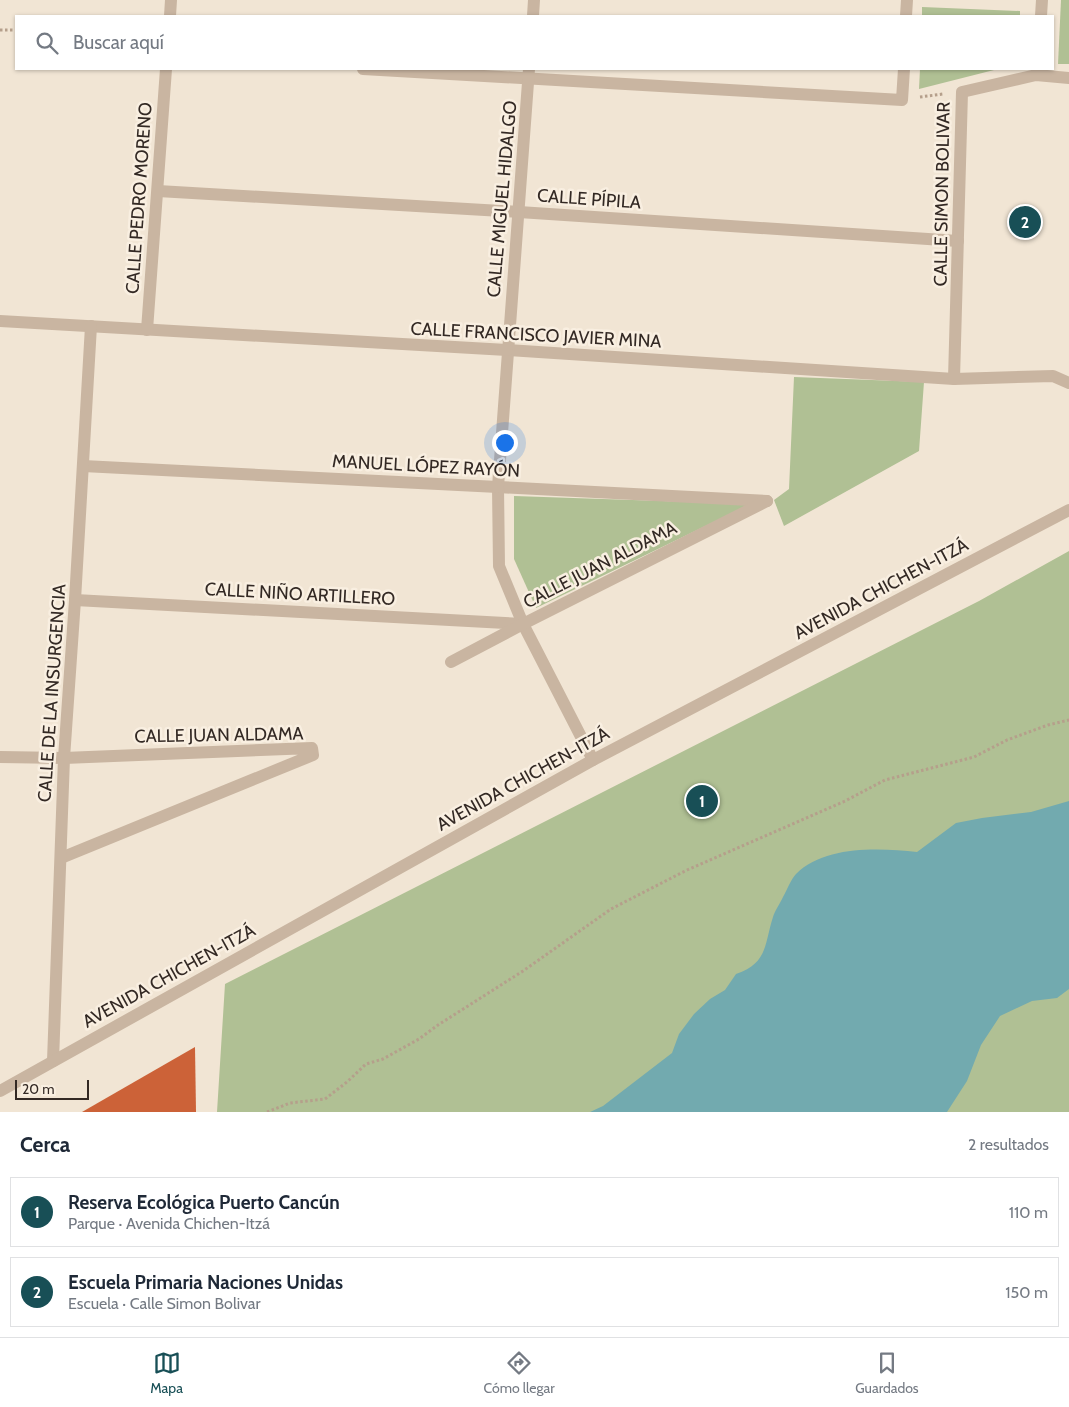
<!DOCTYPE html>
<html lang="es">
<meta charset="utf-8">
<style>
body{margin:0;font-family:Cabin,sans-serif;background:#f6f6f7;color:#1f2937}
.scale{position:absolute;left:15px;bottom:12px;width:74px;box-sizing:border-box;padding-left:5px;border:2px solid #332924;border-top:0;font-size:14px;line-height:18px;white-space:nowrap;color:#332924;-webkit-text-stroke:4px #f9efe1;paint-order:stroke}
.you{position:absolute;left:504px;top:442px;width:18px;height:18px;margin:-12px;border:4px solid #fff;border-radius:50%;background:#1a73e8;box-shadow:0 0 0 8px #1a73e833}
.badge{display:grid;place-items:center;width:32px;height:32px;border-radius:50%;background:#184f56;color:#fff;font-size:16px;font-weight:700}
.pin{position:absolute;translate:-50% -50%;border:2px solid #fff;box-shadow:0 1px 5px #0006}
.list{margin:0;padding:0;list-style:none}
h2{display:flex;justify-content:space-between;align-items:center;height:65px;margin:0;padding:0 20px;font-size:21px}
h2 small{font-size:16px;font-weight:400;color:#747a83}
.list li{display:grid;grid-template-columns:32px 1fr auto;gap:15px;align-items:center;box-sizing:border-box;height:70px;margin:0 10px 10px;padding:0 10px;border:1px solid #e0e1e3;border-radius:0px}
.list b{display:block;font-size:19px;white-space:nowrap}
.list p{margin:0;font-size:16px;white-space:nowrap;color:#747a83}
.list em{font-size:16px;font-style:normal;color:#747a83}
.icon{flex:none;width:28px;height:28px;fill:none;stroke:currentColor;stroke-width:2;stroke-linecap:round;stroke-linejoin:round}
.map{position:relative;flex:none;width:1069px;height:1112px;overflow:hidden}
.search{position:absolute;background:#fff;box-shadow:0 1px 4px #0004;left:15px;right:15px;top:15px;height:55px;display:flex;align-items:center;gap:12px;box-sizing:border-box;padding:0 18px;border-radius:0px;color:#747a83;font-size:19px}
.sheet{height:225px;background:#fff}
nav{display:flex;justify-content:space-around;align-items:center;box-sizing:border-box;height:70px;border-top:1px solid #e0e1e3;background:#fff;font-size:14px;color:#747a83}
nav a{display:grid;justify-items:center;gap:2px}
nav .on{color:#184f56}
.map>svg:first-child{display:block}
.green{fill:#b0c094}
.water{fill:#72aaaf}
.building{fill:#cc6238}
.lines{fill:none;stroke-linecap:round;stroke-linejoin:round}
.path{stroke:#b59f8b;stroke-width:3;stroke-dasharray:2.5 2.5;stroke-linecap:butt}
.pedestrian{stroke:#c9b5a1;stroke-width:12}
.minor{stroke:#c9b5a1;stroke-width:12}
.tertiary{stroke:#c9b5a1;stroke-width:12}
.labels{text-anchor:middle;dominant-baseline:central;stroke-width:5;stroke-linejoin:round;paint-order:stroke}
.street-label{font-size:18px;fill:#332924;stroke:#f9efe1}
</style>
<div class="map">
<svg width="1069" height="1112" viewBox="0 0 1069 1112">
<rect width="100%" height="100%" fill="#f1e5d4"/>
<g class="green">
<polygon points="1061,0 1069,0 1069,64 1058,64"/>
<polygon points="922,7 1020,11 1020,16 922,16"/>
<polygon points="920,69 998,69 919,89"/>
<polygon points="794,377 924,382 919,451 784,526 774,500 789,489"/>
<polygon points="514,496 751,504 536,608 514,559"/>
<polygon points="1069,551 1069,1112 217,1112 225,984 979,601"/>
</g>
<path class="water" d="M1069 801V989L1057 998 1032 1001 1000 1016 981 1045 967 1081 947 1112H590L603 1106 672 1053 679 1034 694 1014 710 999 725 990 736 974C768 963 764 945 773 917 775 910 780 904 783 897 787 890 791 879 796 874 825 845 880 848 917 852L956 823 982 818 1031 812Z"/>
<polygon class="building" points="195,1047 196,1112 82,1112"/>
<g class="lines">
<g class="path">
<polyline points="0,30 16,30"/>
<polyline points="920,97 943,94"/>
<polyline points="267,1112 290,1103 325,1099 347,1082 366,1064 383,1059 419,1039 438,1025 523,971 611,909 687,870 845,801 885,780 974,757 1007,740 1048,725 1069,720"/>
</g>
<g class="pedestrian">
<polyline points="158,191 519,212 958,241"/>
<polyline points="507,350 954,379"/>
<polyline points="498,487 767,501"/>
<polyline points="75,600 523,624"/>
</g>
<g class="minor">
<polyline points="170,16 171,0"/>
<polyline points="533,16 534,0"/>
<polyline points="906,16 907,0"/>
<polyline points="1041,16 1042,0"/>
<polyline points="363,69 902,100 904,69"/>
<polyline points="529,69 498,487 499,566 523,624 593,760"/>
<polyline points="1069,78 1036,75 962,92 954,379 1053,376 1069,383"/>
<polyline points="0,321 507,350"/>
<polyline points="147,330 166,69"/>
<polyline points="83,466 498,487"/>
<polyline points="451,662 523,624 767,501"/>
<polyline points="0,757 64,758 312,748 313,755 61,858"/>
<polyline points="53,1061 64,758 75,600 91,326"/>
</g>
<polyline class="tertiary" points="0,1091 593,760 1069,510"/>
</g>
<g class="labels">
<g class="street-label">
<text transform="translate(942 194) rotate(-89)">CALLE SIMON BOLIVAR</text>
<text transform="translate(139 198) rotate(-86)">CALLE PEDRO MORENO</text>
<text transform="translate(502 199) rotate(-85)">CALLE MIGUEL HIDALGO</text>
<text transform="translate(589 199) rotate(4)">CALLE PÍPILA</text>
<text transform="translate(536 335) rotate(3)">CALLE FRANCISCO JAVIER MINA</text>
<text transform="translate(426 466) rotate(3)">MANUEL LÓPEZ RAYÓN</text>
<text transform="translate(600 565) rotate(-27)">CALLE JUAN ALDAMA</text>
<text transform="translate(881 589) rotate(-28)">AVENIDA CHICHEN-ITZÁ</text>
<text transform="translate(300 594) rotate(3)">CALLE NIÑO ARTILLERO</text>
<text transform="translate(52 693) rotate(-86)">CALLE DE LA INSURGENCIA</text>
<text transform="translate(219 735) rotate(-1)">CALLE JUAN ALDAMA</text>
<text transform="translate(523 779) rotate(-29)">AVENIDA CHICHEN-ITZÁ</text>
<text transform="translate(169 976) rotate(-29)">AVENIDA CHICHEN-ITZÁ</text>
</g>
</g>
</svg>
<div class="scale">20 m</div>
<div class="you"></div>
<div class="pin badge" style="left:702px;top:801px">1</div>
<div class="pin badge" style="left:1025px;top:222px">2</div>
<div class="search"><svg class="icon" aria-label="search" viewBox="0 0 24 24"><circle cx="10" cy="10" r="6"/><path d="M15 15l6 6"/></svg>Buscar aquí</div>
</div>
<section class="sheet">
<h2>Cerca<small>2 resultados</small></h2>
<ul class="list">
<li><span class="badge">1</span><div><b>Reserva Ecológica Puerto Cancún</b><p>Parque · Avenida Chichen-Itzá</p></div><em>110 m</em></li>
<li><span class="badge">2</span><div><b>Escuela Primaria Naciones Unidas</b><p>Escuela · Calle Simon Bolivar</p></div><em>150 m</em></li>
</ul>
</section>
<nav>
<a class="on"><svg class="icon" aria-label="map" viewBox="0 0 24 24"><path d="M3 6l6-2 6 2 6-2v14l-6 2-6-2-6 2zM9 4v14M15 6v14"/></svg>Mapa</a>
<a><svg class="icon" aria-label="directions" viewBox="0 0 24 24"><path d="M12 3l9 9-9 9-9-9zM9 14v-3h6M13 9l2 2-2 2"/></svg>Cómo llegar</a>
<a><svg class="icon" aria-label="saved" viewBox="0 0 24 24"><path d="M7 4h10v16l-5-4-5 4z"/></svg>Guardados</a>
</nav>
